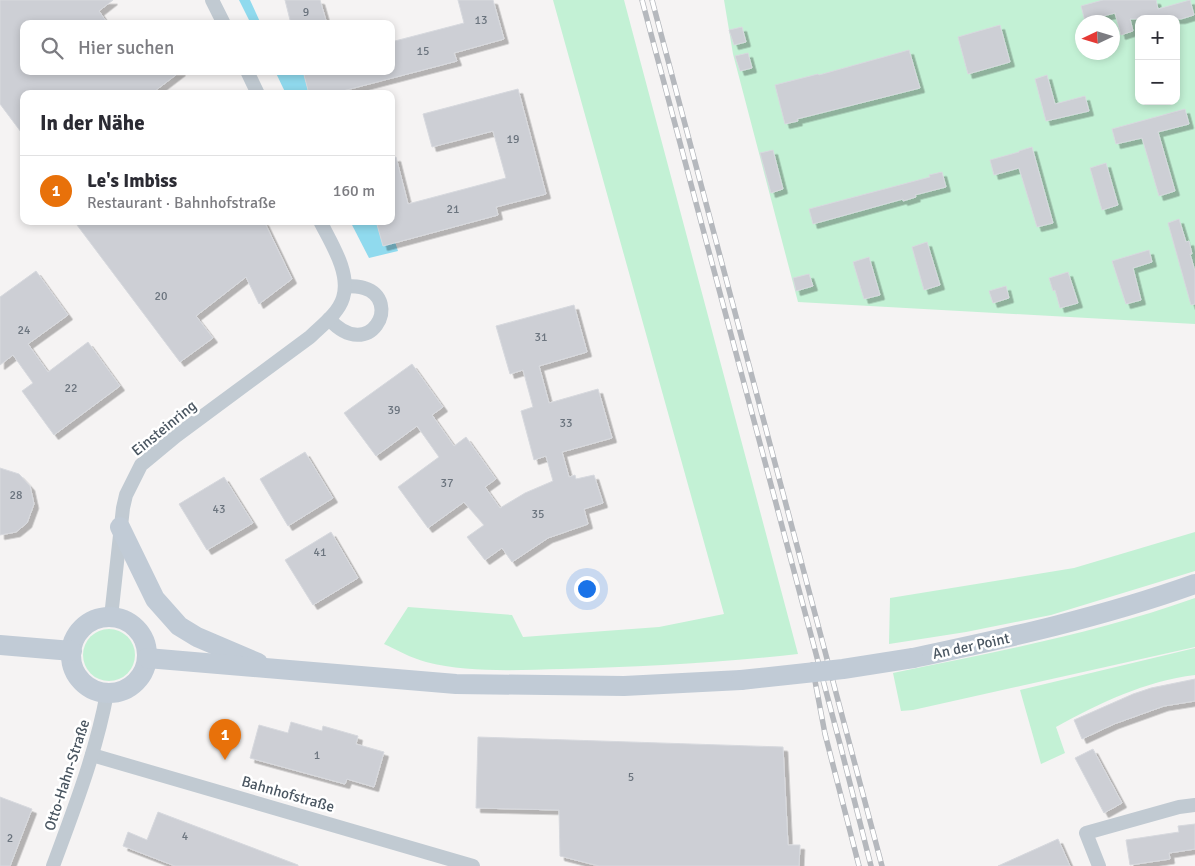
<!DOCTYPE html>
<html lang="de">
<meta charset="utf-8">
<style>
body{margin:0;font-family:Signika,sans-serif;background:#f2f2f3;color:#2b2b33}
.controls{position:absolute;right:15px;top:15px;display:grid;overflow:hidden;border-radius:10px;box-shadow:0 2px 8px #0003}
.controls button{width:45px;height:45px;display:grid;place-items:center;padding:0;border:0;border-bottom:1px solid #e1e1e2;background:#fff;color:#2b2b33;font:25px sans-serif}
.compass{position:absolute;left:1075px;top:15px;width:45px;height:45px;border-radius:50%;background:#fff;box-shadow:0 2px 8px #0003;rotate:266deg}
.you{position:absolute;left:586px;top:588px;width:18px;height:18px;margin:-12px;border:4px solid #fff;border-radius:50%;background:#1a73e8;box-shadow:0 0 0 8px #1a73e833}
.badge{display:grid;place-items:center;width:32px;height:32px;border-radius:50%;background:#1a73e8;color:#fff;font-size:16px;font-weight:700}
.pin{position:absolute;translate:-50% -41px;filter:drop-shadow(0 1px 2px #0008)}
.pin::after{content:'';position:absolute;top:26px;width:18px;height:15px;background:inherit;clip-path:polygon(0 0,100% 0,50% 100%)}
.list{margin:0;padding:0;list-style:none}
h2{display:flex;justify-content:space-between;align-items:center;height:65px;margin:0;padding:0 20px;font-size:21px}
h2 small{font-size:16px;font-weight:400;color:#7c7c81}
.list li{display:grid;grid-template-columns:32px 1fr auto;gap:15px;align-items:center;box-sizing:border-box;height:70px;padding:0 20px;border-top:1px solid #e1e1e2}
.list b{display:block;font-size:19px;white-space:nowrap}
.list p{margin:0;font-size:16px;white-space:nowrap;color:#7c7c81}
.list em{font-size:16px;font-style:normal;color:#7c7c81}
.icon{flex:none;width:28px;height:28px;fill:none;stroke:currentColor;stroke-width:2;stroke-linecap:round;stroke-linejoin:round}
.map{position:relative;flex:none;width:1195px;height:866px;overflow:hidden}
.search{position:absolute;background:#fff;box-shadow:0 2px 8px #0003;left:20px;top:20px;width:375px;height:55px;display:flex;align-items:center;gap:12px;box-sizing:border-box;padding:0 18px;border-radius:10px;color:#7c7c81;font-size:19px}
.panel{position:absolute;background:#fff;box-shadow:0 2px 8px #0003;left:20px;top:90px;width:375px;height:135px;border-radius:10px}
.map>svg:first-child{display:block}
.green{fill:#c3f1d5;fill-rule:evenodd}
.water{fill:#90daee}
.building{fill:#cdcfd5;stroke:#d7d9de;filter:url(#shadow)}
.lines{fill:none;stroke-linecap:round;stroke-linejoin:round}
.street{stroke:#c1cad2;stroke-width:14}
.secondary{stroke:#c1cbd6;stroke-width:20}
.rail-casing{stroke:#b5b8bd;stroke-width:5.5}
.rail{stroke:#fff;stroke-width:4;stroke-dasharray:11;stroke-linecap:butt}
.secondary-bridge{stroke:#c1cbd6;stroke-width:20}
.labels{text-anchor:middle;dominant-baseline:central;stroke-width:5;stroke-linejoin:round;paint-order:stroke}
.number-label{font-size:12px;fill:#6b747e}
.street-label{font-size:15px;fill:#4a5661;stroke:#fff}
</style>
<div class="map">
<svg width="1195" height="866" viewBox="0 0 1195 866">
<defs>
<filter id="shadow"><feDropShadow dx="4.5" dy="4.5" stdDeviation="0" flood-color="#0004"/></filter>
</defs>
<rect width="100%" height="100%" fill="#f5f3f3"/>
<g class="green">
<path d="M553 0H624L798 654C719 663 641 667 562 669 519 670 468 673 426 662 411 658 397 650 384 644L408 607 512 615 523 637 659 627 724 614Z"/>
<path d="M724 0H1195V324L798 302 733 54ZM1139 19H1176V101H1139ZM1082 22H1112V52H1082Z"/>
<polygon points="1195,532 1195,571 1051,615 966,632 889,644 890,598 1074,568"/>
<path d="M1195 598V647L913 710 901 711 893 673C995 652 1097 633 1195 598Z"/>
<circle cx="109" cy="655" r="26"/>
<path d="M1195 648V675C1145 681 1100 703 1056 727L1065 753 1041 764 1020 690Z"/>
</g>
<g class="water">
<polygon points="239,0 250,0 261,24 251,24"/>
<polygon points="275,71 303,71 309,94 286,94"/>
<polygon points="350,221 376,221 395,242 398,251 369,258"/>
</g>
<g class="building">
<polygon points="0,0 113,0 99,11 108,24 24,24 24,71 181,71 151,94 24,94 24,136 0,104"/>
<polygon points="285,0 320,0 327,24 291,24"/>
<polygon points="458,0 493,0 504,39 454,53 457,61 331,94 309,94 303,71 391,71 391,42 464,23"/>
<polygon points="1103,0 1156,0 1158,9 1190,0 1194,15 1181,19 1130,19 1133,31 1121,35 1115,13 1085,21 1081,6"/>
<polygon points="1000,25 1010,62 968,74 958,37"/>
<polygon points="742,27 746,42 734,45 729,30"/>
<polygon points="909,50 920,88 797,119 798,121 785,124 775,85 818,74 819,75"/>
<polygon points="748,53 752,68 740,71 735,56"/>
<polygon points="1047,75 1055,104 1085,96 1089,111 1046,121 1035,79"/>
<polygon points="518,89 546,194 496,207 498,215 383,246 376,221 391,221 391,158 396,157 408,204 506,178 493,131 432,147 423,114"/>
<polygon points="1185,109 1189,124 1158,132 1175,191 1159,196 1142,138 1116,144 1112,129"/>
<polygon points="1032,147 1053,223 1037,227 1019,168 994,175 990,160 1019,152 1019,151"/>
<polygon points="773,150 783,189 771,193 760,153"/>
<polygon points="1106,163 1118,205 1102,210 1090,168"/>
<polygon points="942,172 946,187 915,195 916,197 903,201 903,199 813,224 809,209 930,177 929,175"/>
<polygon points="1179,219 1186,242 1189,241 1192,254 1190,254 1195,271 1195,304 1191,305 1168,223"/>
<polygon points="74,221 264,221 292,279 259,304 246,277 196,316 213,338 180,362"/>
<polygon points="927,242 940,285 924,290 912,247"/>
<polygon points="1149,250 1152,262 1133,268 1141,300 1126,304 1112,261"/>
<polygon points="869,257 880,295 864,299 853,262"/>
<polygon points="36,271 68,315 28,344 48,372 88,342 120,386 54,435 22,391 33,383 13,355 0,365 0,297"/>
<polygon points="1068,272 1078,303 1060,308 1055,290 1053,291 1049,278"/>
<polygon points="809,274 813,286 796,291 793,278"/>
<polygon points="1006,286 1009,298 993,303 989,291"/>
<polygon points="574,305 587,352 539,366 549,403 598,389 612,438 562,452 569,477 575,475 576,479 594,475 603,503 584,509 588,524 548,538 512,562 502,548 485,560 467,537 484,525 464,502 428,528 398,487 439,457 417,426 376,456 344,413 412,364 443,407 432,415 454,446 466,437 496,479 485,487 500,508 525,493 553,481 546,456 534,460 521,411 533,407 523,370 510,374 496,326"/>
<polygon points="305,452 333,498 288,526 260,479"/>
<polygon points="0,468 19,474 30,486 34,504 27,523 16,532 0,535"/>
<polygon points="224,477 253,523 207,550 179,504"/>
<polygon points="331,532 358,578 313,605 285,560"/>
<polygon points="1195,679 1195,701 1164,706 1114,724 1082,739 1074,720 1133,694 1151,688"/>
<polygon points="291,722 322,731 323,726 358,736 356,744 384,752 374,787 347,779 345,784 250,758 259,725 288,733"/>
<polygon points="478,737 783,747 788,845 800,845 799,866 599,866 560,856 559,810 476,808"/>
<polygon points="1093,749 1122,803 1104,813 1075,758"/>
<polygon points="0,797 32,809 10,866 0,866"/>
<polygon points="158,812 298,865 298,866 175,866 123,846 128,832 147,840"/>
<polygon points="1195,824 1195,849 1169,853 1170,859 1130,865 1126,840 1179,832 1178,826"/>
<polygon points="1058,839 1070,866 998,866"/>
</g>
<g class="lines">
<g class="street">
<polyline points="212,0 224,24"/>
<polyline points="247,71 258,94"/>
<path d="M329 319C370 364 403 300 364 288 358 286 351 286 345 286"/>
<path d="M111 617 123 508 126 495 141 465 176 436 310 337C321 326 338 314 343 298 351 273 331 243 320 221"/>
<polyline points="92,755 473,866"/>
<path d="M53 866C74 809 96 753 107 693"/>
<polyline points="1099,866 1086,833 1179,807 1195,805"/>
</g>
<g class="secondary">
<polyline points="120,527 155,599 179,626 197,637 258,663"/>
<circle cx="109" cy="655" r="38"/>
<polyline points="0,645 72,651"/>
<polyline points="147,658 456,684 624,686 741,680"/>
<path d="M913 658C1008 638 1103 617 1195 584"/>
</g>
<g class="rail-casing">
<g id="rail">
<polyline points="642,0 840,744 871,866"/>
<polyline points="652,0 882,866"/>
<polyline points="812,665 825,734 859,866"/>
</g>
</g>
<use href="#rail" class="rail"/>
<polyline class="secondary-bridge" points="741,680 843,669 913,658"/>
</g>
<g class="labels">
<g class="number-label">
<text x="306" y="12">9</text>
<text x="481" y="20">13</text>
<text x="423" y="51">15</text>
<text x="513" y="139">19</text>
<text x="453" y="209">21</text>
<text x="161" y="296">20</text>
<text x="24" y="330">24</text>
<text x="541" y="337">31</text>
<text x="71" y="388">22</text>
<text x="394" y="410">39</text>
<text x="566" y="423">33</text>
<text x="447" y="483">37</text>
<text x="16" y="495">28</text>
<text x="219" y="509">43</text>
<text x="538" y="514">35</text>
<text x="320" y="552">41</text>
<text x="317" y="755">1</text>
<text x="631" y="777">5</text>
<text x="185" y="836">4</text>
<text x="10" y="838">2</text>
</g>
<g class="street-label">
<text transform="translate(164 428) rotate(-39)">Einsteinring</text>
<text transform="translate(971 646) rotate(-12)">An der Point</text>
<text transform="translate(67 775) rotate(-72)">Otto-Hahn-Straße</text>
<text transform="translate(288 794) rotate(16)">Bahnhofstraße</text>
</g>
</g>
</svg>
<div class="controls">
<button>+</button>
<button>−</button>
</div>
<svg class="compass" viewBox="-18 -18 36 36"><path d="M0-13l5 13h-10z" fill="#e53935"/><path d="M0 13l5-13h-10z" fill="#7c7c81"/></svg>
<div class="you"></div>
<div class="pin badge" style="left:225px;top:760px;background:#e8710a">1</div>
<div class="search"><svg class="icon" aria-label="search" viewBox="0 0 24 24"><circle cx="10" cy="10" r="6"/><path d="M15 15l6 6"/></svg>Hier suchen</div>
<section class="panel">
<h2>In der Nähe<small></small></h2>
<ul class="list">
<li><span class="badge" style="background:#e8710a">1</span><div><b>Le's Imbiss</b><p>Restaurant · Bahnhofstraße</p></div><em>160 m</em></li>
</ul>
</section>
</div>
